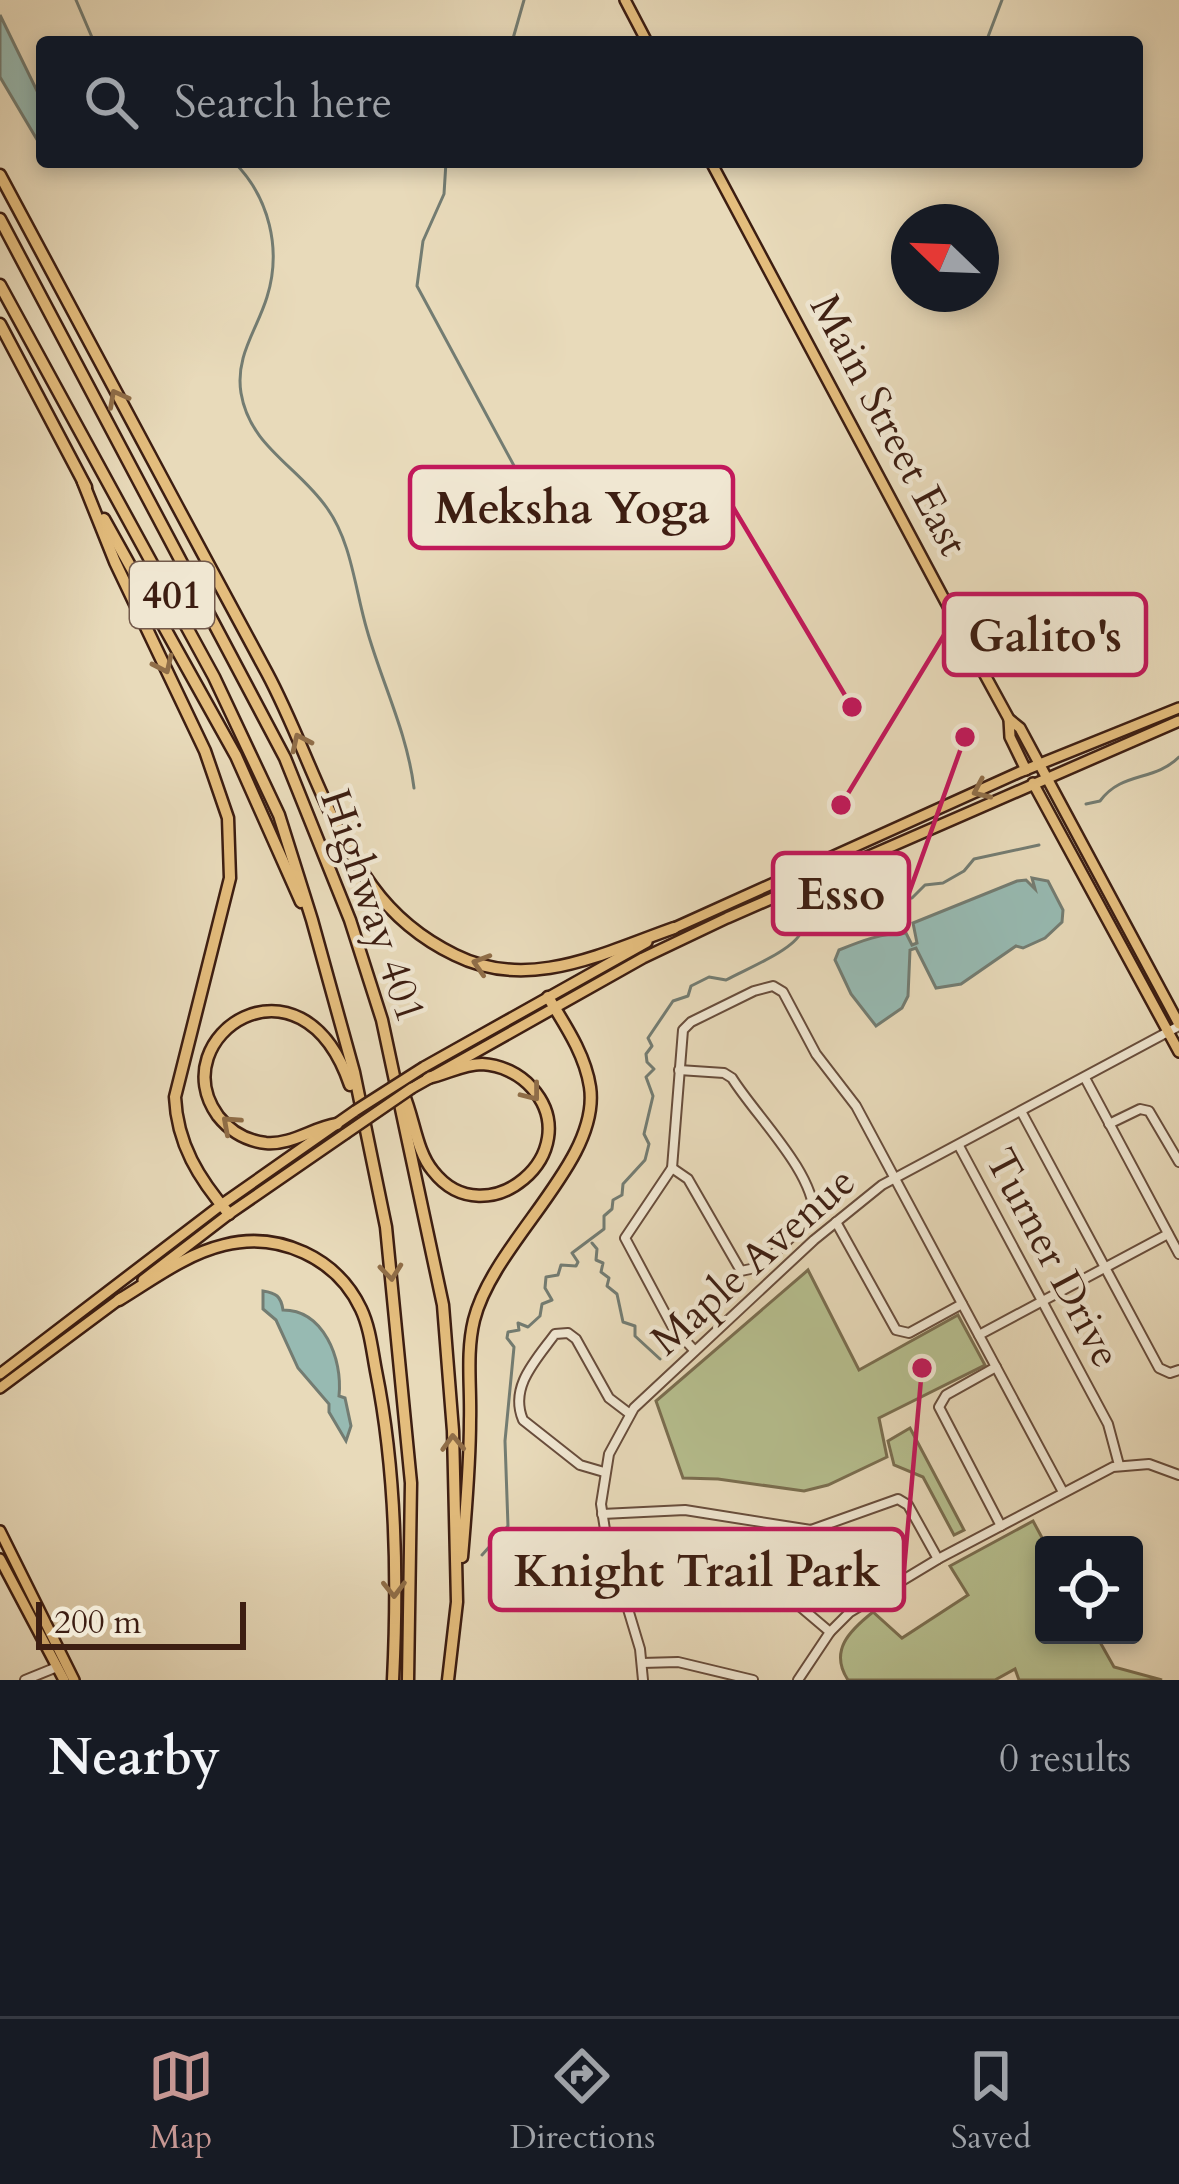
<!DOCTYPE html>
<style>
body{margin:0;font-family:Cardo,serif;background:#20242c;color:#f1f3f6}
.controls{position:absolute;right:36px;bottom:36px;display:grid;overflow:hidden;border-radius:12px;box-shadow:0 6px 18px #0003}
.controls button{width:108px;height:108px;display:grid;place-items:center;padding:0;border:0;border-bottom:3px solid #363941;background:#171b24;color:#f1f3f6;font:60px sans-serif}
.compass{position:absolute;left:891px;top:204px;width:108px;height:108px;border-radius:50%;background:#171b24;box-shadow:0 6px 18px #0003;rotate:293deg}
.scale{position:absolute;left:36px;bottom:30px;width:210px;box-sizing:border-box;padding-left:12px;border:6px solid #3d1e12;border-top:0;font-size:33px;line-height:42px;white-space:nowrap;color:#3d1e12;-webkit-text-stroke:9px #f0e7d2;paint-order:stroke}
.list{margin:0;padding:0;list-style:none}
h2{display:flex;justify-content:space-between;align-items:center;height:156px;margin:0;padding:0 48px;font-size:51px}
h2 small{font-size:39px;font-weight:400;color:#9ea1a6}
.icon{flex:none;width:66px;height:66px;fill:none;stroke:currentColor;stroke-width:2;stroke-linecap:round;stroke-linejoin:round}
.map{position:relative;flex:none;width:1179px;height:1680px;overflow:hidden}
.search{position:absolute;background:#171b24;box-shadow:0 6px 18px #0003;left:36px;right:36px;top:36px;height:132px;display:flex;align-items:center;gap:30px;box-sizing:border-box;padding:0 42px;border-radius:12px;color:#9ea1a6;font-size:45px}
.sheet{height:336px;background:#171b24}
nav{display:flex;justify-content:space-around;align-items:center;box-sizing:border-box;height:168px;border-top:3px solid #363941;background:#171b24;font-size:33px;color:#9ea1a6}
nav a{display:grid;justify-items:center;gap:6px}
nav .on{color:#c59692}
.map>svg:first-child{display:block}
.green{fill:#b6bf8f;stroke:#7a6e50;stroke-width:3}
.water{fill:#97bab2;stroke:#737c72;stroke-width:3}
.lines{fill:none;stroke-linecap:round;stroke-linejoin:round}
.stream{stroke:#737c72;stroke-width:3}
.minor-casing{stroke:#684d3c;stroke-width:12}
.major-casing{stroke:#3d1e12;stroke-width:14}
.highway-casing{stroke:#3d1e12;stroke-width:15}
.minor{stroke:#f0e7d2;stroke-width:8}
.major{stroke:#e4bd7d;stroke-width:9}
.highway{stroke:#e4bd7d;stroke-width:10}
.major-bridge-casing{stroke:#3d1e12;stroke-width:14;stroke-linecap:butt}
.major-bridge{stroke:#e4bd7d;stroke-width:9}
.oneway{stroke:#906e48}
.labels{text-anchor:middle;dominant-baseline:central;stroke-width:9;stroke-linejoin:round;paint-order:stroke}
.shield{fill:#f0e7d2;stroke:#735a4c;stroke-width:3}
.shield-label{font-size:39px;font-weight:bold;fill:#3d1e12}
.street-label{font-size:42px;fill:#3d1e12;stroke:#f0e7d2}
.leader{fill:none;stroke:#c2185b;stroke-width:4.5}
.callout-dot{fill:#c2185b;stroke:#f0e7d2;stroke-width:4.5}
.callout{fill:#f0e7d2;stroke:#c2185b;stroke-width:4.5}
.callout-label{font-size:45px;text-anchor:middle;font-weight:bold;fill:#3d1e12}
</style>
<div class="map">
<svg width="1179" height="1680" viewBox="0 0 1179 1680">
<rect width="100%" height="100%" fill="#e8daba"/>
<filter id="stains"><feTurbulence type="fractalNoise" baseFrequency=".00167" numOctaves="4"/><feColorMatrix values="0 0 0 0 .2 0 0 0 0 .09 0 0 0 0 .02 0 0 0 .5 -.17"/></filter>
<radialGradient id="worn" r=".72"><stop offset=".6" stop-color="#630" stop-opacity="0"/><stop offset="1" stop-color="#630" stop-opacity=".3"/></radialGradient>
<g class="green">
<polygon points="808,1270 859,1370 958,1315 985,1365 879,1418 887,1457 828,1485 804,1491 718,1479 683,1478 656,1401"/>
<polygon points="910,1428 964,1530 954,1535 923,1477 894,1465 888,1441"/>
<path d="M1033 1521 1046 1545 1044 1635H1096L1114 1667 1162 1680H1019L1015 1669 995 1680H848C829 1651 849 1631 873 1612L902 1638 968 1595 950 1566Z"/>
</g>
<g class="water">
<polygon points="0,15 42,101 42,148 0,77"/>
<path d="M1032 878 1048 881 1063 910 1062 922 1045 938 1023 948 1016 946 961 984 936 988 916 948 910 950 908 996 902 1008 876 1026 851 994 835 960 839 950C861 941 882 933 906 933L912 945 917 943 913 923 1017 881 1026 880 1035 889Z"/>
<path d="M263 1291C276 1293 281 1296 283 1310 323 1310 343 1358 339 1396L345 1398 351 1426 346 1441 329 1412V1404L298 1368 276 1320 263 1309Z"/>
</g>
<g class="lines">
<g class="stream">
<polyline points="76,0 94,42"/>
<polyline points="512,42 524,0"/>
<polyline points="986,42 1002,0"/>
<path d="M234 162C269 197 282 249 267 297 257 330 235 356 241 393 250 447 298 466 327 508 352 543 355 590 367 630 382 683 407 732 414 788"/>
<polyline points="446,162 444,194 423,241 417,286 519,475"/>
<path d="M1086 804 1100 801C1122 771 1154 782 1179 757"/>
<polyline points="592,1243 597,1249 596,1260 603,1263 601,1272 609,1278 607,1286 617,1294 623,1322 635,1326 635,1336 660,1359"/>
<path d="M482 1555 508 1526 505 1441 514 1347 507 1338 508 1332 519 1330 518 1323 528 1327 540 1316 542 1304 552 1300 545 1288 546 1277 558 1275 561 1265 576 1266 578 1262 572 1253 604 1229V1216L612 1209 613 1200 622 1195 623 1184 645 1160 649 1144 644 1134 653 1096 646 1077 654 1069 647 1062 646 1054 652 1046 648 1038 673 1001 688 996 691 986 709 977 726 980C746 969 794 950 801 932L812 934 822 920 851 915 859 905 866 907 874 901 912 898 925 885 943 883 964 871 974 859 1039 845"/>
</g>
<g class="minor-casing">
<g id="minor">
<polyline points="1085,1078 1179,1254"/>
<polyline points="1022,1113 1159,1368 1170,1373 1179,1370"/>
<polyline points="1109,1124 1140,1109 1149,1111 1179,1162"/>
<polyline points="959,1146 1108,1424 1119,1465"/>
<path d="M672 1168 688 1179 741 1271 760 1267 814 1215C814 1172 755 1115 732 1078L724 1073 679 1070"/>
<polyline points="836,1222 896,1330 909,1333 962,1304"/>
<polyline points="979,1335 1168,1234"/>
<polyline points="694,1350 672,1326 625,1238 672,1168 683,1030 691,1022 754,991 773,986 783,992 816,1054 856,1106 1063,1492"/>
<polyline points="996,1367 946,1395 939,1407 1001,1526"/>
<path d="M604 1472 580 1465 523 1420C509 1387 536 1360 555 1334L568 1333 576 1339 609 1398 630 1414"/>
<polyline points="602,1514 685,1510 811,1530 898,1499 908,1505 938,1559"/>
<path d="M621 1591C677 1575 728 1591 784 1600L797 1604 830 1632"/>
<polyline points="642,1663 678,1662 753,1680"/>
<polyline points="25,1680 57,1667"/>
<polyline points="643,1680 640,1649 606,1536 601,1504 609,1454 634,1408 814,1240 882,1185 1179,1026"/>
<polyline points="798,1680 830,1632 850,1612 938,1559 1113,1467 1149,1464 1179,1475"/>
</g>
</g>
<g class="major-casing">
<g id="major">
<polyline points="625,0 647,42"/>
<polyline points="711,162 974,655 1009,719 1020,728 1179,1024"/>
<polyline points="1009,719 1010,737 1026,770"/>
<polyline points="1033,783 1179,1052"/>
<polyline points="672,929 1020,772 1179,708"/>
<polyline points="424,1067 647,942"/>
<polyline points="412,1088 643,958 727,918 1179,721"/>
<polyline points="143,1280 229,1214 345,1134"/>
<polyline points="0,1374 221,1205 355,1111"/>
<polyline points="0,1388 121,1298"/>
<polyline points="0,1531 74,1680"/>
<polyline points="0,1559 64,1680"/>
</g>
</g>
<g class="highway-casing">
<g id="highway">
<path d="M0 175C88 342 178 507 267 673 304 742 326 822 372 886 393 915 422 939 455 955 529 992 603 953 674 928"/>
<polyline points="0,219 285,758 350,920 382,1020 443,1305 453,1431 457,1602 448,1680"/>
<polyline points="0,285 214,677 279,815 312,920 354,1072 386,1227 411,1483 408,1680"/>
<polyline points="0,324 86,487"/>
<path d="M83 482 115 562 205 751 228 818 230 878 175 1097C177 1144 199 1179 229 1214"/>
<polyline points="104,519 236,756 301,902"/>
<path d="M403 1093C414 1117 416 1151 433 1171 486 1239 589 1152 532 1088 520 1074 501 1065 482 1064 463 1064 447 1074 428 1078"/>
<path d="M337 1124C312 1128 292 1145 266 1143 247 1141 230 1131 218 1116 161 1037 301 942 350 1085"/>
<path d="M119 1300C152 1280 186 1254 224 1245 279 1231 337 1258 361 1309 370 1328 372 1350 376 1371 396 1470 398 1579 393 1680"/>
<path d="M462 1557C466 1511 470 1465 470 1420 471 1386 466 1353 474 1320 494 1241 601 1162 590 1087 585 1054 565 1025 548 997"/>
</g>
</g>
<use href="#minor" class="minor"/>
<use href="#major" class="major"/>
<use href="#highway" class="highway"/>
<g class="major-bridge-casing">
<g id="major-bridge">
<polyline points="355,1111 424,1067"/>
<polyline points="345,1134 412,1088"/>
</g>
</g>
<use href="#major-bridge" class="major-bridge"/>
</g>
<defs><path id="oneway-chevron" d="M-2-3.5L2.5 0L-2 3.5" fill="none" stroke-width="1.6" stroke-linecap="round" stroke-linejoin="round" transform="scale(3)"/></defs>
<g class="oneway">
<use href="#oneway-chevron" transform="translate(117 398) rotate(-118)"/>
<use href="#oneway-chevron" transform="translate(164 665) rotate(65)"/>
<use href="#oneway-chevron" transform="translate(300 742) rotate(-115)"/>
<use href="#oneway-chevron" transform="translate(981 790) rotate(156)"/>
<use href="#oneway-chevron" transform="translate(481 964) rotate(-163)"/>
<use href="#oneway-chevron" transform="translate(532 1093) rotate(52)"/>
<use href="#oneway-chevron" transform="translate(230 1124) rotate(-138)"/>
<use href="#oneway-chevron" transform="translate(391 1272) rotate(84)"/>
<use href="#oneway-chevron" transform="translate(453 1443) rotate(-92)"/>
<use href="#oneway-chevron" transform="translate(394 1589) rotate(89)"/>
</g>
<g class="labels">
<rect class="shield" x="130" y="562" width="84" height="66" rx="9"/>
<g class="shield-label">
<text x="172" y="595">401</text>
</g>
<g class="street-label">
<text transform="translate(889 425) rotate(62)">Main Street East</text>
<text transform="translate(373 906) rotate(71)">Highway 401</text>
<text transform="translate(1053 1258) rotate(62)">Turner Drive</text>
<text transform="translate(753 1261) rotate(-42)">Maple Avenue</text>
</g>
</g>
<path class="leader" d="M852 707L733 507M841 805L944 635M965 737L909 893M922 1368L904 1570"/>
<g class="callout-dot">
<circle cx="852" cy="707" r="12"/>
<circle cx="841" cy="805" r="12"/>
<circle cx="965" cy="737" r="12"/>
<circle cx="922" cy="1368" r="12"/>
</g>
<g class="callout">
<rect x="410" y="467" width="323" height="81" rx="12"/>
<rect x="944" y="594" width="202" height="81" rx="12"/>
<rect x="773" y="853" width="136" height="81" rx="12"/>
<rect x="490" y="1529" width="414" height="81" rx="12"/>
</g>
<g class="callout-label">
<text x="572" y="523">Meksha Yoga</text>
<text x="1045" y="651">Galito's</text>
<text x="841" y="909">Esso</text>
<text x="697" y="1586">Knight Trail Park</text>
</g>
<rect width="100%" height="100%" filter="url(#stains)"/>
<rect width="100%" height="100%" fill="url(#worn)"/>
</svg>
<div class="controls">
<button><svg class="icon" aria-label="locate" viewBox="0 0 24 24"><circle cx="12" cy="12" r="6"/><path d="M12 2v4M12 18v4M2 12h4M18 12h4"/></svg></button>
</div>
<svg class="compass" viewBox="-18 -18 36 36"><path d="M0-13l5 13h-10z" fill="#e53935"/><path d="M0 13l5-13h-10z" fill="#9ea1a6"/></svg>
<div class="scale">200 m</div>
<div class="search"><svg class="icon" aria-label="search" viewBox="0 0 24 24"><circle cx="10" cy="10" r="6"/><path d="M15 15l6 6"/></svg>Search here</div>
</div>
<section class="sheet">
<h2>Nearby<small>0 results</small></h2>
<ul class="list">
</ul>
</section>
<nav>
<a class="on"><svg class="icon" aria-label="map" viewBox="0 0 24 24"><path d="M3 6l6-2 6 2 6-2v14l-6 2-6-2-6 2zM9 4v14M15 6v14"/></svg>Map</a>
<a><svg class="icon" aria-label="directions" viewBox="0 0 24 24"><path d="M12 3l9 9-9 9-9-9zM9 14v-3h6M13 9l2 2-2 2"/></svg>Directions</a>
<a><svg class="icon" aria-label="saved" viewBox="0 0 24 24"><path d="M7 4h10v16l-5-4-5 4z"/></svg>Saved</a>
</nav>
